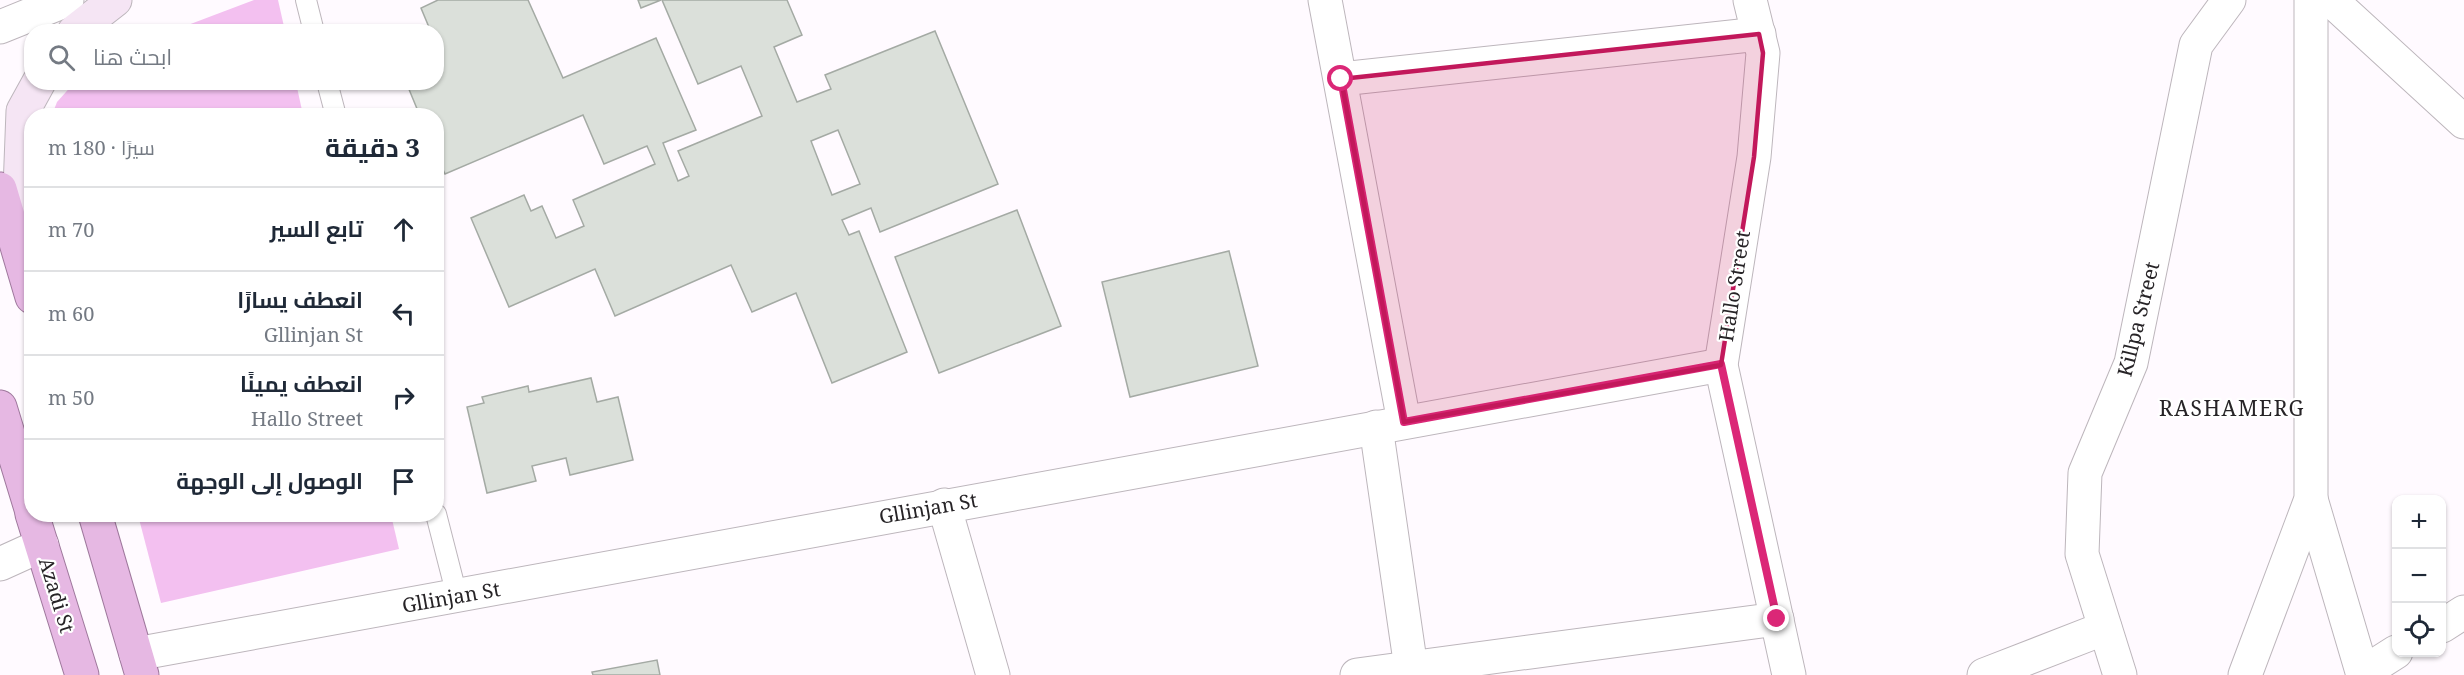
<!DOCTYPE html>
<html lang="ar">
<meta charset="utf-8">
<style>
body{margin:0;font-family:"Noto Serif",Cairo,serif;background:#f2f2f3;color:#1f2937;direction:rtl}
.controls{position:absolute;right:18px;bottom:18px;display:grid;overflow:hidden;border-radius:12px;box-shadow:0 2px 4px #0004}
.controls button{width:54px;height:54px;display:grid;place-items:center;padding:0;border:0;border-bottom:2px solid #e0e1e3;background:#fff;color:#1f2937;font:30px sans-serif}
.stop{position:absolute;width:18px;height:18px;margin:-14px;border:4px solid #db2777;border-radius:50%;background:#fff}
.stop.end{background:#db2777;border-color:#fff;box-shadow:0 2px 6px #0008}
.list{margin:0;padding:0;list-style:none}
h2{display:flex;justify-content:space-between;align-items:center;height:78px;margin:0;padding:0 24px;font-size:26px}
h2 small{font-size:20px;font-weight:400;color:#747a83}
.list li{display:grid;grid-template-columns:39px 1fr auto;gap:18px;align-items:center;box-sizing:border-box;height:84px;padding:0 24px;border-top:2px solid #e0e1e3}
.list b{display:block;font-size:22px;white-space:nowrap}
.list p{margin:0;font-size:20px;white-space:nowrap;color:#747a83}
.list em{font-size:20px;font-style:normal;color:#747a83}
.icon{flex:none;width:33px;height:33px;fill:none;stroke:currentColor;stroke-width:2;stroke-linecap:round;stroke-linejoin:round}
.map{position:relative;flex:none;width:2464px;height:675px;overflow:hidden;direction:ltr}
.search{position:absolute;background:#fff;box-shadow:0 2px 4px #0004;left:24px;top:24px;width:420px;height:66px;display:flex;align-items:center;gap:15px;box-sizing:border-box;padding:0 21px;border-radius:24px;color:#747a83;font-size:22px}
.panel{position:absolute;background:#fff;box-shadow:0 2px 4px #0004;left:24px;top:108px;width:420px;height:414px;border-radius:24px;direction:rtl}
.map>svg:first-child{display:block}
.green{fill:#f3c0f0}
.building{fill:#dbe0da;stroke:#a4aaa4;stroke-width:1.5;fill-rule:evenodd}
.lines{fill:none;stroke-linecap:round;stroke-linejoin:round}
.service-casing{stroke:#bdb6bc;stroke-width:22}
.minor-casing{stroke:#bdb6bc;stroke-width:35}
.tertiary-casing{stroke:#bdb6bc;stroke-width:35}
.secondary-casing{stroke:#bdb6bc;stroke-width:35}
.trunk-casing{stroke:#9f799d;stroke-width:35}
.service{stroke:#fff;stroke-width:20}
.minor{stroke:#fff;stroke-width:33}
.tertiary{stroke:#fff;stroke-width:33}
.secondary{stroke:#f5e5f4;stroke-width:33}
.trunk{stroke:#e6b8e3;stroke-width:33}
.route{stroke:#db2777;stroke-width:8}
.marked{fill:#c2185b;fill-opacity:0.2;stroke:#c2185b;stroke-width:4.5;stroke-linejoin:round}
.labels{text-anchor:middle;dominant-baseline:central;stroke-width:4.5;stroke-linejoin:round;paint-order:stroke}
.street-label{font-size:20px;fill:#272427;stroke:#fff}
.neighbourhood-label{font-size:21px;letter-spacing:1.5px;fill:#272427;stroke:#fff}
</style>
<div class="map">
<svg width="2464" height="675" viewBox="0 0 2464 675">
<rect width="100%" height="100%" fill="#fffaff"/>
<g class="green">
<polygon points="254,0 278,0 285,31 172,31"/>
<polygon points="74,83 296,83 303,115 52,115 57,102"/>
<polygon points="138,515 391,515 399,549 161,603"/>
</g>
<g class="building">
<path d="M438 0H528L563 78 656 38 696 130 663 143 678 181 689 176 678 151 762 116 741 66 698 84 662 0H787L802 35 774 47 797 102 831 89 825 75 935 31 998 184 880 232 871 208 842 220 849 235 859 231 907 352 832 383 796 293 752 312 731 265 615 316 595 269 509 307 471 218 524 195 531 211 542 206 556 238 584 226 573 200 655 164 647 146 604 164 583 115 445 174 436 154V116H420L406 82H436V61L443 58 436 44V32H431L421 8ZM838 130 860 184 832 195 811 141Z"/>
<polygon points="638,0 661,0 641,8"/>
<polygon points="1017,210 1061,326 939,373 895,257"/>
<polygon points="1229,251 1258,366 1130,397 1102,282"/>
<polygon points="591,378 597,402 618,397 633,460 570,475 566,458 532,466 536,481 487,493 467,407 484,403 482,397 528,386 529,392"/>
<polygon points="657,660 660,675 593,675 592,672"/>
</g>
<g class="lines">
<g class="service-casing">
<g id="service">
<polyline points="306,0 314,32"/>
<polyline points="327,82 336,116"/>
<polyline points="436,514 457,596"/>
</g>
</g>
<g class="minor-casing">
<g id="minor">
<polyline points="1325,0 1404,422"/>
<polyline points="1750,0 1763,53 1754,157 1721,365 1789,675"/>
<polyline points="2331,0 2464,122"/>
<polyline points="1341,79 1759,34"/>
<polyline points="1376,427 1411,668"/>
<polyline points="2311,499 2363,675"/>
<polyline points="944,505 993,675"/>
<polyline points="0,564 42,545"/>
<polyline points="2442,626 2464,612"/>
<polyline points="136,654 1721,365"/>
<polyline points="2363,673 2396,652"/>
<polyline points="1357,675 1777,619"/>
<polyline points="1984,675 2105,628"/>
<polyline points="2120,675 2082,554 2085,473 2131,363 2196,45 2229,0"/>
<polyline points="2245,675 2311,499 2311,0"/>
</g>
</g>
<g class="tertiary-casing">
<polyline id="tertiary" points="0,27 67,0"/>
</g>
<g class="secondary-casing">
<g id="secondary">
<polyline points="74,32 115,0"/>
<polyline points="18,241 23,111 39,82"/>
</g>
</g>
<g class="trunk-casing">
<g id="trunk">
<polyline points="0,189 32,297"/>
<polyline points="0,407 32,512"/>
<polyline points="32,514 82,675"/>
<polyline points="95,514 142,675"/>
</g>
</g>
<use href="#service" class="service"/>
<use href="#minor" class="minor"/>
<use href="#tertiary" class="tertiary"/>
<use href="#secondary" class="secondary"/>
<use href="#trunk" class="trunk"/>
</g>
<g class="lines">
<polyline class="route" points="1341,79 1404,422 1721,364 1777,619"/>
</g>
<path class="marked" d="M1759 34 1763 53 1754 157 1721 365 1404 422 1341 79Z"/>
<g class="labels">
<g class="street-label">
<text transform="translate(1734 286) rotate(-81)">Hallo Street</text>
<text transform="translate(2138 319) rotate(-76)">Killpa Street</text>
<text transform="translate(928 508) rotate(-10)">Gllinjan St</text>
<text transform="translate(57 595) rotate(73)">Azadi St</text>
<text transform="translate(451 597) rotate(-10)">Gllinjan St</text>
</g>
<g class="neighbourhood-label">
<text x="2232" y="408">RASHAMERG</text>
</g>
</g>
</svg>
<div class="controls">
<button>+</button>
<button>−</button>
<button><svg class="icon" aria-label="locate" viewBox="0 0 24 24"><circle cx="12" cy="12" r="6"/><path d="M12 2v4M12 18v4M2 12h4M18 12h4"/></svg></button>
</div>
<div class="stop" style="left:1341px;top:79px"></div>
<div class="stop end" style="left:1777px;top:619px"></div>
<div class="search"><svg class="icon" aria-label="search" viewBox="0 0 24 24"><circle cx="10" cy="10" r="6"/><path d="M15 15l6 6"/></svg>ابحث هنا</div>
<section class="panel">
<h2>3 دقيقة<small>سيرًا · 180 m</small></h2>
<ul class="list">
<li><svg class="icon" aria-label="ahead" viewBox="0 0 24 24"><path d="M12 20V5M6 11l6-6 6 6"/></svg><div><b>تابع السير</b></div><em>70 m</em></li>
<li><svg class="icon" aria-label="left" viewBox="0 0 24 24"><path d="M17 20v-9H6M10 6l-5 5 5 5"/></svg><div><b>انعطف يسارًا</b><p>Gllinjan St</p></div><em>60 m</em></li>
<li><svg class="icon" aria-label="right" viewBox="0 0 24 24"><path d="M7 20v-9h11M14 6l5 5-5 5"/></svg><div><b>انعطف يمينًا</b><p>Hallo Street</p></div><em>50 m</em></li>
<li><svg class="icon" aria-label="arrive" viewBox="0 0 24 24"><path d="M6 21V4h12l-3 4 3 4H6"/></svg><div><b>الوصول إلى الوجهة</b></div></li>
</ul>
</section>
</div>
